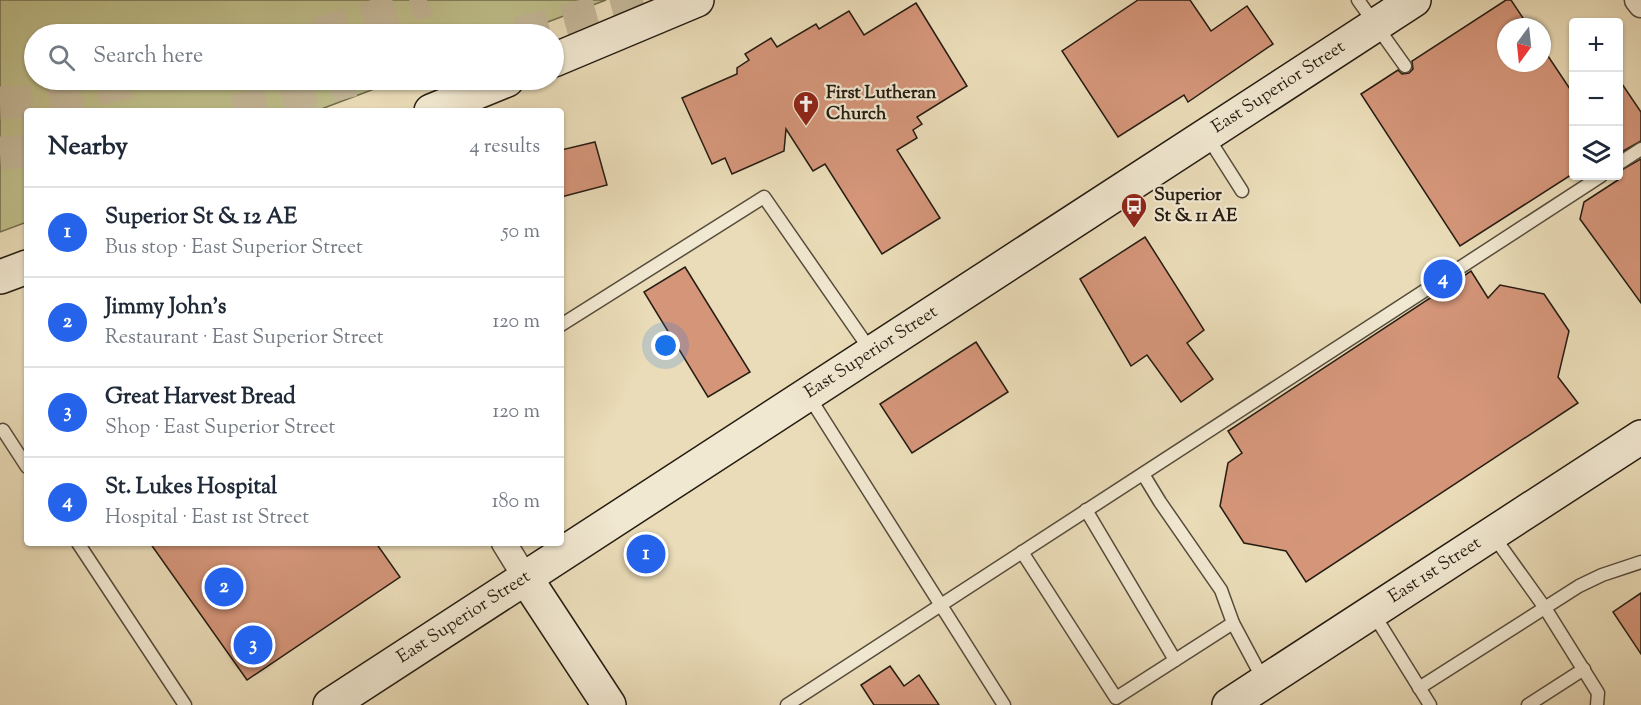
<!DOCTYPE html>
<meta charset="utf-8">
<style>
body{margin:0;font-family:"Sorts Mill Goudy",serif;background:#f2f2f3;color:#1f2937}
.controls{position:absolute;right:18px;top:18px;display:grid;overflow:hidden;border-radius:6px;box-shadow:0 2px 4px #0004}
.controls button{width:54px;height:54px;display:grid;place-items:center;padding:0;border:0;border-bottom:2px solid #e0e1e3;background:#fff;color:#1f2937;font:30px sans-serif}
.compass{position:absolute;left:1497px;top:18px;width:54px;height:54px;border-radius:50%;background:#fff;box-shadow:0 2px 4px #0004;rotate:195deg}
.you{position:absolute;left:666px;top:346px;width:21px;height:21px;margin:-15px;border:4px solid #fff;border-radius:50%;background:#1a73e8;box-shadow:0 0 0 9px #1a73e833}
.badge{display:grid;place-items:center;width:39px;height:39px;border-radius:50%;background:#2563eb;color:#fff;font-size:20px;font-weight:700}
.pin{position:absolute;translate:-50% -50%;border:3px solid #fff;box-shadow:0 2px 6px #0006}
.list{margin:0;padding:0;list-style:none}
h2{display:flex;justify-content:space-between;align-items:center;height:78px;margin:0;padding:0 24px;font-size:26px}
h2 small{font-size:20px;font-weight:400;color:#747a83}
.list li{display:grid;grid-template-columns:39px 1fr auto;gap:18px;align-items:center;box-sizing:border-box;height:90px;padding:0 24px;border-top:2px solid #e0e1e3}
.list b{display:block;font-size:22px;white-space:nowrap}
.list p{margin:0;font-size:20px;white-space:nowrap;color:#747a83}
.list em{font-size:20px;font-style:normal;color:#747a83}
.icon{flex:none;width:33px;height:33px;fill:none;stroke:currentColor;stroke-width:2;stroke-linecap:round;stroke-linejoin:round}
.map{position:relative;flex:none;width:1641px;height:705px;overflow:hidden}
.search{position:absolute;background:#fff;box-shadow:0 2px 4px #0004;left:24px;top:24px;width:540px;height:66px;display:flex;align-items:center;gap:15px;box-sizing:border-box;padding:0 21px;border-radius:33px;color:#747a83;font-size:22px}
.panel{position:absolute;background:#fff;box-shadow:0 2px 4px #0004;left:24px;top:108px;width:540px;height:438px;border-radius:6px}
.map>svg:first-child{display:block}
.green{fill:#bebe8a;stroke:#726d4e;stroke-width:1.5}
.building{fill:#d49579;stroke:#251c11;stroke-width:1.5}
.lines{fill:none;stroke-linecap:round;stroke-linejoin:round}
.highway-tunnel{stroke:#c3b697;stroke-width:33;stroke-dasharray:33 16;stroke-linecap:butt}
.lane-casing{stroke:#564c3b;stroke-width:15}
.street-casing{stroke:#564c3b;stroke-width:27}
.secondary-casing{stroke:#251c11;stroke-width:36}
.lane{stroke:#f1e8d1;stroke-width:12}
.street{stroke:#f1e8d1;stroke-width:24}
.secondary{stroke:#f1e8d1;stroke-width:33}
.labels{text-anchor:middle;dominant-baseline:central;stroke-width:4.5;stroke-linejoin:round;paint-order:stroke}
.street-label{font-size:18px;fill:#251c11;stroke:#f1e8d1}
.poi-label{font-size:18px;font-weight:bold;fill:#251c11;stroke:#f1e8d1;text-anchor:start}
</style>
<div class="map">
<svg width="1641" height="705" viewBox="0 0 1641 705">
<rect width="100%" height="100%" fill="#eadcb8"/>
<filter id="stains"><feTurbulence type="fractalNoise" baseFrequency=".00333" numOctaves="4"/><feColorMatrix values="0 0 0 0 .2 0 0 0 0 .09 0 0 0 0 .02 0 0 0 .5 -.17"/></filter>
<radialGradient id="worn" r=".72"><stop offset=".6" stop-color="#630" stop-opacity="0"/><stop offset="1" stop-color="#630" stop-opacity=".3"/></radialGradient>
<polygon class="green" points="0,0 606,0 516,34 34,34 34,80 398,80 316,111 27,111 27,222 0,232"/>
<g class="building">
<polygon points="1138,0 1190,0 1211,31 1247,6 1273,44 1188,102 1184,95 1118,137 1062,51"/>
<polygon points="1506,0 1511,0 1529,27 1506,27 1506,63 1542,63 1542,47 1574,95 1574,173 1460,246 1361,94 1398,70 1402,74 1409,73 1413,69 1412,61"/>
<polygon points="916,3 967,86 917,117 922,124 913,130 917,138 897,150 940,218 882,254 825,164 813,171 786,129 784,151 732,174 725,158 712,164 682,98 737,74 737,68 749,60 745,54 771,38 777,47 816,24 819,29 849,11 864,35"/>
<polygon points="1618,78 1641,112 1641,141 1618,154"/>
<polygon points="595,142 607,185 561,197 561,150"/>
<polygon points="1641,159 1641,303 1580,219 1584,202 1618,180 1618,172"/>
<polygon points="1145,237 1204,330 1187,343 1213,379 1181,402 1147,355 1131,366 1080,279"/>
<polygon points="685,267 750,372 708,397 644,292"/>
<polygon points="1471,271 1488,298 1500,285 1544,294 1569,331 1558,377 1578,403 1306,582 1286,551 1244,543 1220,506 1228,463 1242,453 1228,431"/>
<polygon points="976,342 1008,392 912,453 880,404"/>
<polygon points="150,543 376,543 400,577 247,680"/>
<polygon points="1641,593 1641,654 1613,612"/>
<polygon points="890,666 904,686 919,675 939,705 874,705 861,685"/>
</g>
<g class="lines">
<g class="highway-tunnel">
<polyline points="317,34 427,0"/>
<polyline points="517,34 643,0"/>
<polyline points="0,103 26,102 139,80"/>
<polyline points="235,111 353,80"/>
<polyline points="0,153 27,151"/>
</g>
<g class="lane-casing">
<g id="lane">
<polyline points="1358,0 1405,66"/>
<polyline points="1207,136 1242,191"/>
<polyline points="1618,164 1641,149"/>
<polyline points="561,325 764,197 871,351"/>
<polyline points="808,395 1004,705"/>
<polyline points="3,430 27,467"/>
<polyline points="1143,474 1160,502 1221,590 1233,623 1264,681"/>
<polyline points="1086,510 1175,660"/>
<polyline points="1492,534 1545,608 1598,693 1597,705"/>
<polyline points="78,543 185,705"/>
<polyline points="1022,552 1116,698 1233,623"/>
<polyline points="1373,613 1430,705"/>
<polyline points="1419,688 1579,586 1602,575 1641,562"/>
<polyline points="787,705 1601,176"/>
<polyline points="1528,705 1584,669"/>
</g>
</g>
<g class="street-casing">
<g id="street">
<polyline points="1637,0 1641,5"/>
<polyline points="504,543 525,577"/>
</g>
</g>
<g class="secondary-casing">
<g id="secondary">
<polyline points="554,60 697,0"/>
<polyline points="431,111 507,80"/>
<polyline points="0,277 27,267"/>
<polyline points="525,577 609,705"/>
<path id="s1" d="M330 705 1414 0"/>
<path id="s2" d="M1229 705 1641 437"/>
</g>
</g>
<use href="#lane" class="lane"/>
<use href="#street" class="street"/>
<use href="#secondary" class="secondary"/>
</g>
<defs>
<g id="church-pin" transform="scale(1.35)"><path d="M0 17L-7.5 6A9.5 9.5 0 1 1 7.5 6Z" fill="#8f2418" stroke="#f1e8d1"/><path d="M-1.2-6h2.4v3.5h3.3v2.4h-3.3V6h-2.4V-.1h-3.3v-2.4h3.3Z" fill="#fff"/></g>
<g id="bus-pin" transform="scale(1.35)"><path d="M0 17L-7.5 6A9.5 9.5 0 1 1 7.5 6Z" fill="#8f2418" stroke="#f1e8d1"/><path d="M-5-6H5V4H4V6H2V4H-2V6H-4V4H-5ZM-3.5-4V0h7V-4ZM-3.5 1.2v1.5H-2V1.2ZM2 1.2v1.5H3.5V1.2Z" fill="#fff"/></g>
</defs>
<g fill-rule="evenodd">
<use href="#church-pin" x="806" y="104"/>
<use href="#bus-pin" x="1134" y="206"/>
</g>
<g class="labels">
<g class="street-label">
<text stroke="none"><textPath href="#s1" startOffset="1132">East Superior Street</textPath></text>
<text stroke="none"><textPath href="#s1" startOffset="646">East Superior Street</textPath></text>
<text stroke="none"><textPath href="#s2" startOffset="246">East 1st Street</textPath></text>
<text stroke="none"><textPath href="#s1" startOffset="160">East Superior Street</textPath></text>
</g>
<g class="poi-label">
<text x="826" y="94">First Lutheran<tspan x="826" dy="21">Church</tspan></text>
<text x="1154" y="196">Superior<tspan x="1154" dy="21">St &amp; 11 AE</tspan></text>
</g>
</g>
<rect width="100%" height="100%" filter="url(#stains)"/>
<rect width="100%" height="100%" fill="url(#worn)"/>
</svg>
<div class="controls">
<button>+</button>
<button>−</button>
<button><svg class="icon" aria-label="layers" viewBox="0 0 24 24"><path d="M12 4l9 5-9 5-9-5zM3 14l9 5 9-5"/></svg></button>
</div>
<svg class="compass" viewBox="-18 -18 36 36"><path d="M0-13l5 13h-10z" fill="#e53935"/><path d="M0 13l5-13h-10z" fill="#747a83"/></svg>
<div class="you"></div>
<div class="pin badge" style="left:646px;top:554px">1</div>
<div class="pin badge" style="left:224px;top:587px">2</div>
<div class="pin badge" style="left:253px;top:645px">3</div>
<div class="pin badge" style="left:1443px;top:279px">4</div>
<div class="search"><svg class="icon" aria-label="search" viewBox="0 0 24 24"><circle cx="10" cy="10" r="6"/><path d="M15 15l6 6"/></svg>Search here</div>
<section class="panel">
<h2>Nearby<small>4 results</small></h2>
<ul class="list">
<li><span class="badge">1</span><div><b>Superior St &amp; 12 AE</b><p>Bus stop · East Superior Street</p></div><em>50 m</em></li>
<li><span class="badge">2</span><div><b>Jimmy John's</b><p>Restaurant · East Superior Street</p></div><em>120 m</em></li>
<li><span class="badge">3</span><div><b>Great Harvest Bread</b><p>Shop · East Superior Street</p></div><em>120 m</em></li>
<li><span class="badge">4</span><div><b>St. Lukes Hospital</b><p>Hospital · East 1st Street</p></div><em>180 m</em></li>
</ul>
</section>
</div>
